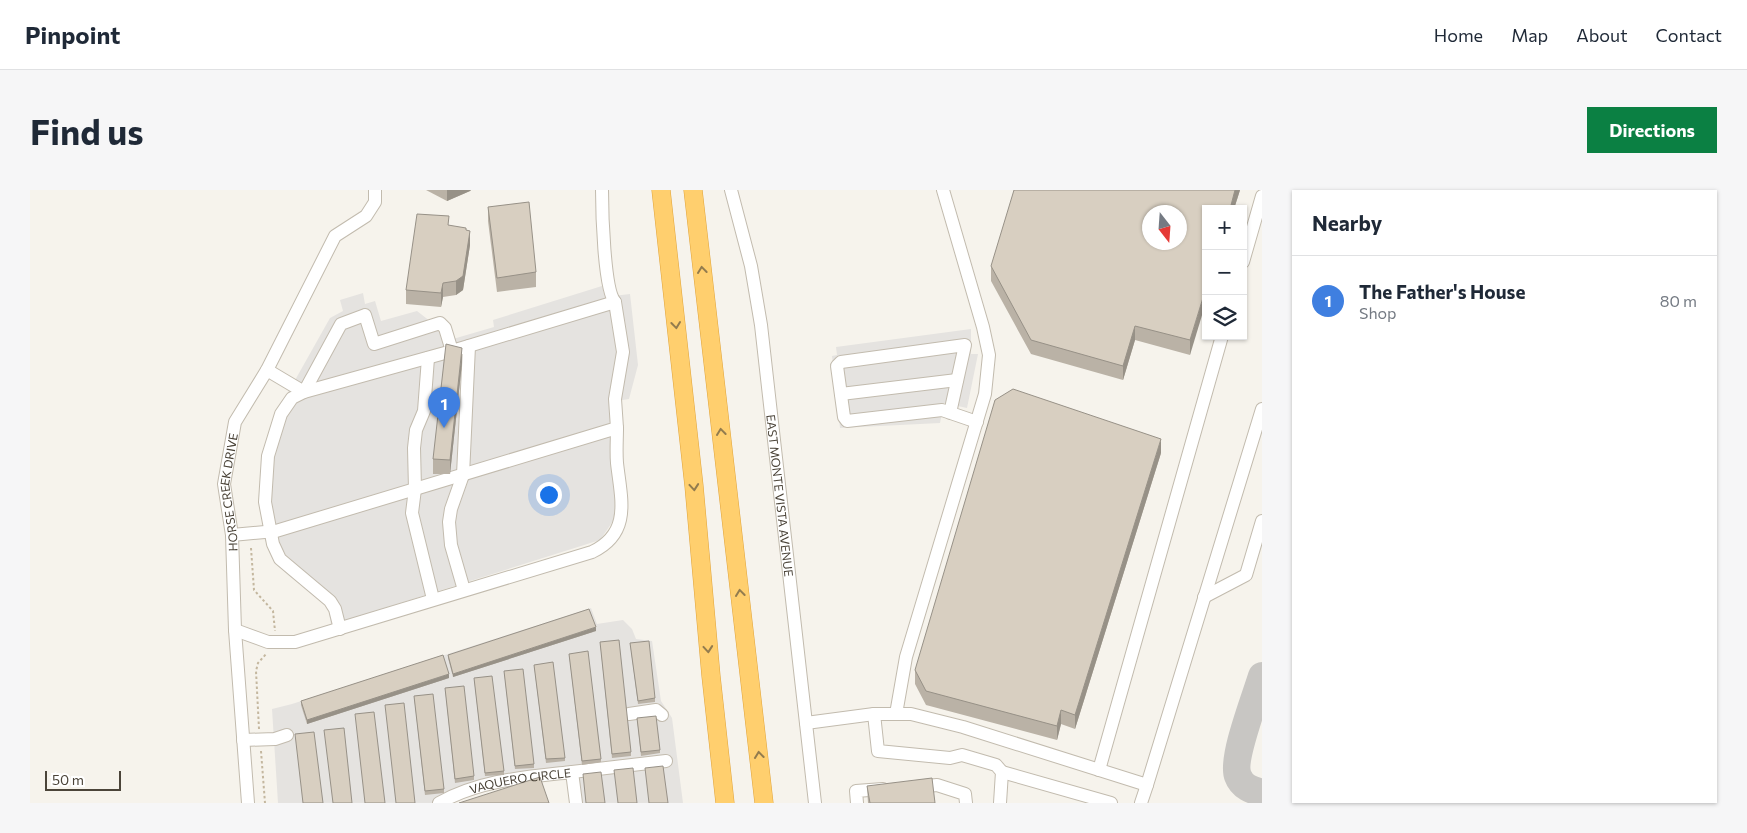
<!DOCTYPE html>
<meta charset="utf-8">
<style>
body{margin:0;font-family:Commissioner,sans-serif;background:#f6f6f7;color:#1f2937}
.controls{position:absolute;right:15px;top:15px;display:grid;overflow:hidden;border-radius:0px;box-shadow:0 1px 4px #0004}
.controls button{width:45px;height:45px;display:grid;place-items:center;padding:0;border:0;border-bottom:1px solid #e0e1e3;background:#fff;color:#1f2937;font:25px sans-serif}
.compass{position:absolute;left:1112px;top:15px;width:45px;height:45px;border-radius:50%;background:#fff;box-shadow:0 1px 4px #0004;rotate:163deg}
.scale{position:absolute;left:15px;bottom:12px;width:76px;box-sizing:border-box;padding-left:5px;border:2px solid #4b4439;border-top:0;font-size:14px;line-height:18px;white-space:nowrap;color:#4b4439;-webkit-text-stroke:4px #fff;paint-order:stroke}
.you{position:absolute;left:518px;top:304px;width:18px;height:18px;margin:-12px;border:4px solid #fff;border-radius:50%;background:#1a73e8;box-shadow:0 0 0 8px #1a73e833}
.badge{display:grid;place-items:center;width:32px;height:32px;border-radius:50%;background:#0b8043;color:#fff;font-size:16px;font-weight:700}
.pin{position:absolute;translate:-50% -41px;filter:drop-shadow(0 1px 2px #0008)}
.pin::after{content:'';position:absolute;top:26px;width:18px;height:15px;background:inherit;clip-path:polygon(0 0,100% 0,50% 100%)}
.list{margin:0;padding:0;list-style:none}
h2{display:flex;justify-content:space-between;align-items:center;height:65px;margin:0;padding:0 20px;font-size:21px}
h2 small{font-size:16px;font-weight:400;color:#747a83}
.list li{display:grid;grid-template-columns:32px 1fr auto;gap:15px;align-items:center;box-sizing:border-box;height:90px;padding:0 20px;border-top:1px solid #e0e1e3}
.list b{display:block;font-size:19px;white-space:nowrap}
.list p{margin:0;font-size:16px;white-space:nowrap;color:#747a83}
.list em{font-size:16px;font-style:normal;color:#747a83}
.icon{flex:none;width:28px;height:28px;fill:none;stroke:currentColor;stroke-width:2;stroke-linecap:round;stroke-linejoin:round}
.map{position:relative;flex:none;width:1232px;height:613px;overflow:hidden;border-radius:0px}
header{display:flex;align-items:center;gap:30px;box-sizing:border-box;height:70px;padding:0 25px;background:#fff;border-bottom:1px solid #e0e1e3}
header strong{font-size:24px}
nav{display:flex;gap:28px;margin-inline-start:auto;font-size:18px}
.intro{display:flex;align-items:center;justify-content:space-between;box-sizing:border-box;height:120px;padding:0 30px}
h1{margin:0;font-size:35px}
.button{padding:12px 22px;border-radius:0px;background:#0b8043;color:#fff;font-size:18px;font-weight:700}
main{display:flex;gap:30px;padding:0 30px}
aside{flex:1;background:#fff;border-radius:0px;box-shadow:0 1px 4px #0004}
.map>svg:first-child{display:block}
.parking{fill:#e5e3e0}
.lines{fill:none;stroke-linecap:round;stroke-linejoin:round}
.taxiway{stroke:#c8c6c3;stroke-width:28}
.minor-casing{stroke:#c2bbae;stroke-width:14}
.highway-casing{stroke:#e0a43c;stroke-width:19}
.path{stroke:#c4b79f;stroke-width:2;stroke-dasharray:2.5 2.5;stroke-linecap:butt}
.minor{stroke:#fff;stroke-width:12}
.highway{stroke:#ffcf6e;stroke-width:18}
.wall{fill:#bab2a6}
.shaded-wall{fill:#979187}
.building{fill:#d8cfc1;stroke:#979187;fill-rule:evenodd}
.oneway{stroke:#937c4e}
.labels{text-anchor:middle;dominant-baseline:central;stroke-width:4;stroke-linejoin:round;paint-order:stroke}
.street-label{font-size:12px;fill:#4b4439;stroke:#fff}
</style>
<header>
<strong>Pinpoint</strong>
<nav><a>Home</a><a>Map</a><a>About</a><a>Contact</a></nav>
</header>
<div class="intro"><h1>Find us</h1><a class="button">Directions</a></div>
<main>
<div class="map">
<svg width="1232" height="613" viewBox="0 0 1232 613">
<rect width="100%" height="100%" fill="#f6f3ec"/>
<g class="parking">
<polygon points="572,96 575,107 600,104 608,175 599,209 580,212 590,321 570,350 301,435 298,416 257,384 246,372 235,350 232,326 255,208 300,128 313,121 310,110 333,103 335,114 345,111 351,131 387,121 423,149 464,137 463,130"/>
<polygon points="941,139 941,164 948,164 937,218 914,213 910,233 810,238 802,166 807,165 806,157"/>
<polygon points="561,418 567,434 593,430 602,439 606,449 622,451 631,511 642,528 653,613 552,613 547,575 489,584 403,613 248,613 242,519 262,514"/>
</g>
<g class="lines">
<path class="taxiway" d="M1232 486C1226 506 1201 570 1208 586 1212 597 1222 600 1232 603"/>
<g class="minor-casing">
<g id="minor">
<path d="M572 0C572 20 574 100 585 112"/>
<path id="s1" d="M701 0 721 76 731 135 785 613"/>
<polyline points="1213,72 1232,6"/>
<polyline points="398,168 394,221 386,240 384,258 385,299 382,323 403,409"/>
<polyline points="811,204 927,190"/>
<polyline points="920,223 935,155 811,172 807,176 814,227 817,231 912,220 947,232"/>
<polyline points="202,345 246,341 587,238 585,209 593,162 585,112 422,161 415,138 410,133 344,154 335,125 311,134 274,202 237,180"/>
<polyline points="434,400 421,355 419,332 421,319 433,285 439,156"/>
<polyline points="1174,407 1216,385 1232,331"/>
<polyline points="310,439 305,419 300,411 250,369 243,354 235,312 238,266 251,224 262,208 274,202 422,161"/>
<path d="M205 440 238 452H265L562 362C602 343 591 309 587 273 586 261 587 249 587 238"/>
<polyline points="599,524 626,520 632,525"/>
<polyline points="844,524 848,561 920,568 932,565 966,575 972,582 970,613"/>
<polyline points="866,524 876,467 955,204 959,165 953,137 913,0"/>
<polyline points="776,533 844,524 881,524 933,537 1117,595 1232,219"/>
<polyline points="213,550 245,549 257,545"/>
<polyline points="1069,580 1192,146"/>
<polyline points="542,582 636,571"/>
<polyline points="972,582 1081,613"/>
<polyline points="888,597 907,595 935,604 936,613"/>
<path id="s2" d="M218 613 205 440 202 345 194 294 205 232 237 180 305 46 336 26 345 12V0"/>
<path id="s3" d="M409 613C450 590 496 587 542 582L546 613"/>
<polyline points="827,613 826,601 853,599"/>
<polyline points="1111,613 1117,595"/>
</g>
</g>
<g class="highway-casing">
<g id="highway">
<polyline points="631,0 664,296 681,486 695,613"/>
<polyline points="663,0 734,613"/>
</g>
</g>
<g class="path">
<polyline points="221,358 224,400 243,421 245,441"/>
<polyline points="229,539 226,481 228,473 237,463"/>
<polyline points="231,561 235,613"/>
</g>
<use href="#minor" class="minor"/>
<use href="#highway" class="highway"/>
</g>
<g class="wall">
<polygon points="396,0 441,0 440,1 417,11"/>
<polygon points="1210,0 1204,19 1176,19 1160,165 1105,150 1093,190 1001,164 961,91 961,76"/>
<polygon points="458,17 506,82 506,97 467,102 458,31"/>
<polygon points="419,36 436,40 440,55 433,100 426,105 413,107 411,117 376,114 376,100"/>
<polygon points="432,173 420,284 403,284 403,269"/>
<polygon points="1131,263 1045,539 1031,534 1027,550 896,515 885,494 885,480"/>
<polygon points="566,441 423,487 418,468 418,465"/>
<polygon points="570,452 601,562 601,566 582,568"/>
<polygon points="600,453 625,508 625,512 608,514"/>
<polygon points="539,464 571,569 571,572 552,575"/>
<polygon points="504,475 535,568 535,571 516,573"/>
<polygon points="474,481 504,574 504,578 485,579"/>
<polygon points="419,488 277,534 271,515 271,511"/>
<polygon points="444,488 474,581 474,585 455,586"/>
<polygon points="415,498 444,586 444,590 425,593"/>
<polygon points="384,506 414,599 414,603 395,605"/>
<polygon points="607,528 630,560 630,563 611,566"/>
<polygon points="837,596 905,613 838,613"/>
</g>
<g class="shaded-wall">
<polygon points="417,0 441,0 440,1 417,11"/>
<polygon points="1205,0 1210,0 1204,19 1200,19"/>
<polygon points="440,41 440,55 433,100 426,105 426,91"/>
<polygon points="413,93 413,107 411,117 411,103"/>
<polygon points="1176,98 1176,112 1160,165 1160,150"/>
<polygon points="1105,136 1105,150 1093,190 1093,176"/>
<polygon points="432,158 432,173 420,284 420,270"/>
<polygon points="1131,249 1131,263 1045,539 1045,525"/>
<polygon points="566,437 566,441 423,487 423,484"/>
<polygon points="419,484 419,488 277,534 277,530"/>
<polygon points="1031,520 1031,534 1027,550 1027,536"/>
</g>
<g class="building">
<path d="M984 0H1205L1200 19H1176V98L1160 150 1105 136 1093 176 1001 150 961 76ZM1120 22H1150V52H1120Z"/>
<polygon points="499,12 506,82 467,88 458,17"/>
<polygon points="387,24 419,26 418,35 436,38 436,40 440,41 433,86 426,91 413,93 411,103 376,100"/>
<polygon points="416,154 432,158 420,270 403,269"/>
<polygon points="983,199 1131,249 1045,525 1031,520 1027,536 896,501 885,480 965,210"/>
<polygon points="559,419 566,437 423,484 418,465"/>
<polygon points="589,450 601,562 582,564 570,452"/>
<polygon points="619,451 625,508 608,511 600,453"/>
<polygon points="558,461 571,569 552,571 539,464"/>
<polygon points="413,465 419,484 277,530 271,511"/>
<polygon points="523,472 535,568 516,569 504,475"/>
<polygon points="493,479 504,574 485,576 474,481"/>
<polygon points="462,486 474,581 455,583 444,488"/>
<polygon points="434,496 444,586 425,589 415,498"/>
<polygon points="403,504 414,599 395,601 384,506"/>
<polygon points="374,513 385,613 366,613 355,515"/>
<polygon points="344,522 355,613 335,613 325,524"/>
<polygon points="626,526 630,560 611,562 607,528"/>
<polygon points="314,538 322,613 303,613 294,540"/>
<polygon points="284,542 293,613 273,613 265,544"/>
<polygon points="633,576 638,613 619,613 615,578"/>
<polygon points="603,578 607,613 588,613 584,580"/>
<polygon points="571,582 575,613 556,613 553,584"/>
<polygon points="510,587 519,613 429,613"/>
<polygon points="902,588 905,613 840,613 837,596"/>
</g>
<defs><path id="oneway-chevron" d="M-2-3.5L2.5 0L-2 3.5" fill="none" stroke-width="1.6" stroke-linecap="round" stroke-linejoin="round" transform="scale(1.25)"/></defs>
<g class="oneway">
<use href="#oneway-chevron" transform="translate(672 80) rotate(-97)"/>
<use href="#oneway-chevron" transform="translate(646 135) rotate(83)"/>
<use href="#oneway-chevron" transform="translate(691 242) rotate(-97)"/>
<use href="#oneway-chevron" transform="translate(664 297) rotate(85)"/>
<use href="#oneway-chevron" transform="translate(710 403) rotate(-97)"/>
<use href="#oneway-chevron" transform="translate(678 459) rotate(85)"/>
<use href="#oneway-chevron" transform="translate(729 565) rotate(-97)"/>
</g>
<g class="labels">
<g class="street-label">
<text stroke="none"><textPath href="#s2" startOffset="312">HORSE CREEK DRIVE</textPath></text>
<text stroke="none"><textPath href="#s1" startOffset="310">EAST MONTE VISTA AVENUE</textPath></text>
<text stroke="none"><textPath href="#s3" startOffset="85">VAQUERO CIRCLE</textPath></text>
</g>
</g>
</svg>
<div class="controls">
<button>+</button>
<button>−</button>
<button><svg class="icon" aria-label="layers" viewBox="0 0 24 24"><path d="M12 4l9 5-9 5-9-5zM3 14l9 5 9-5"/></svg></button>
</div>
<svg class="compass" viewBox="-18 -18 36 36"><path d="M0-13l5 13h-10z" fill="#e53935"/><path d="M0 13l5-13h-10z" fill="#747a83"/></svg>
<div class="scale">50 m</div>
<div class="you"></div>
<div class="pin badge" style="left:414px;top:238px;background:#3f7fe0">1</div>
</div>
<aside>
<h2>Nearby<small></small></h2>
<ul class="list">
<li><span class="badge" style="background:#3f7fe0">1</span><div><b>The Father's House</b><p>Shop</p></div><em>80 m</em></li>
</ul>
</aside>
</main>
